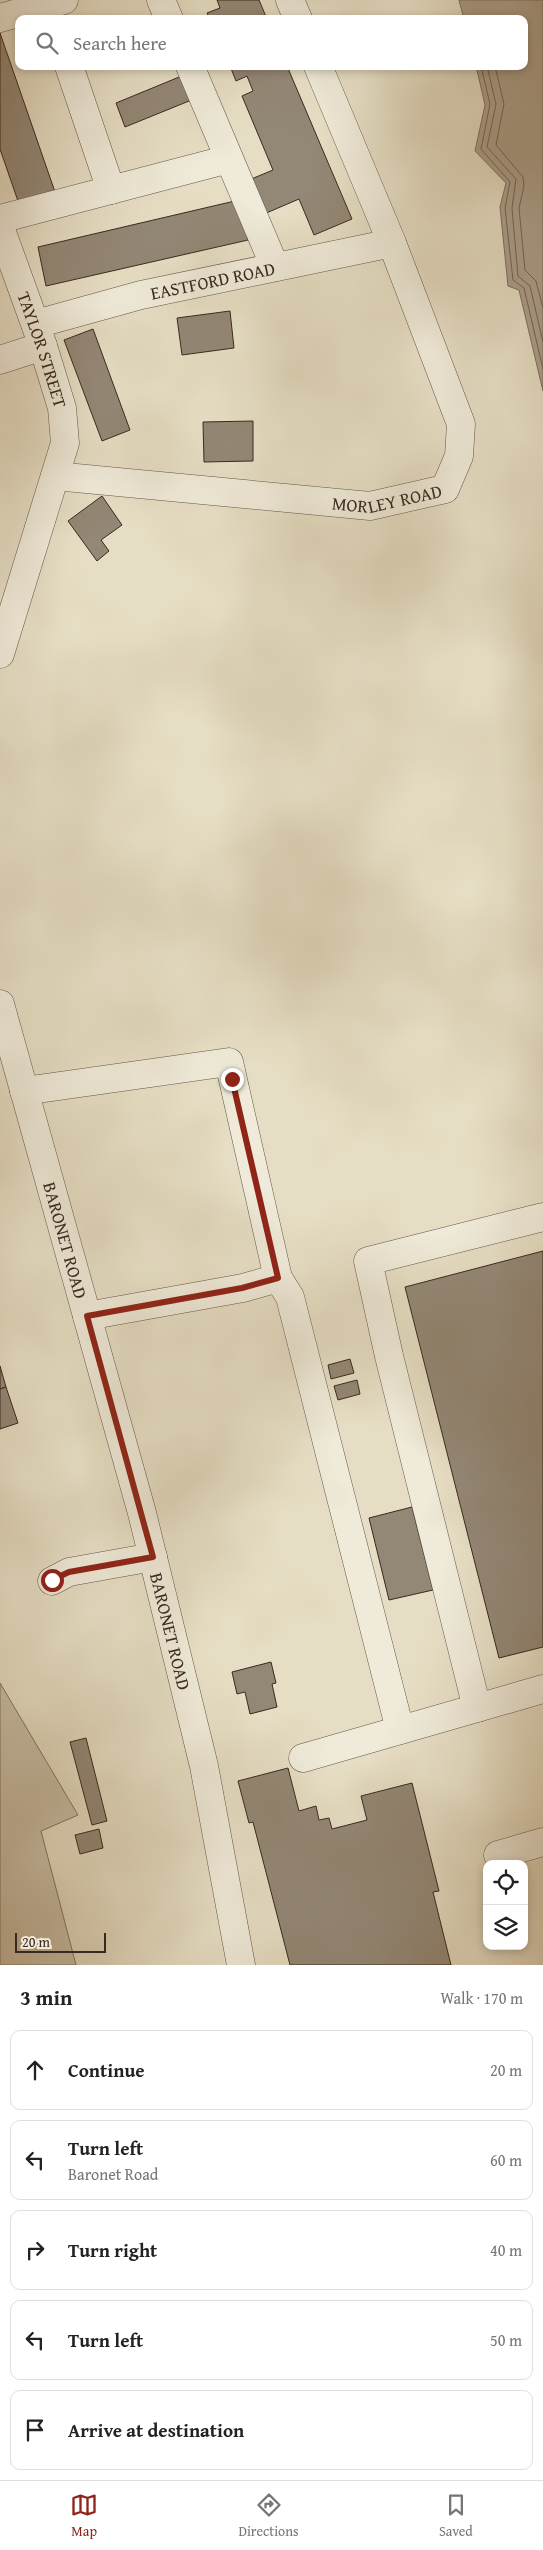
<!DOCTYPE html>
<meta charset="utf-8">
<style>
body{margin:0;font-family:"Gentium Book Plus",serif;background:#f6f6f6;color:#222}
.controls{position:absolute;right:15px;bottom:15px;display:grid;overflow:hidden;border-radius:10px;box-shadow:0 2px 8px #0003}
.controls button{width:45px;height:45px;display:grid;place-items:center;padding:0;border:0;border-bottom:1px solid #e0e0e0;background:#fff;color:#222;font:25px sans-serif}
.scale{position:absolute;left:15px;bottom:12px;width:91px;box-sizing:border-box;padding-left:5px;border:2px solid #3a2920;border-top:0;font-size:14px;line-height:18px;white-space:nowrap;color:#3a2920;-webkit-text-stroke:4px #efead9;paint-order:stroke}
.stop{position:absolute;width:15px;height:15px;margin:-11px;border:4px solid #8f2418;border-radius:50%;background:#fff}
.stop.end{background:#8f2418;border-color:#fff;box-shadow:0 1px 5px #0008}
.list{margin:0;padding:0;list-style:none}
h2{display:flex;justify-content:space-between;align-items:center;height:65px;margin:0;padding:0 20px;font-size:21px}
h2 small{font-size:16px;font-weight:400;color:#767676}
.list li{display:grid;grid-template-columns:32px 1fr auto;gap:15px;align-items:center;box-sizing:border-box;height:80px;margin:0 10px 10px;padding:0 10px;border:1px solid #e0e0e0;border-radius:10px}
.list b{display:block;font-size:19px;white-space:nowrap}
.list p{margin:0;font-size:16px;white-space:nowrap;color:#767676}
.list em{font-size:16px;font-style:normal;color:#767676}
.icon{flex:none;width:28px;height:28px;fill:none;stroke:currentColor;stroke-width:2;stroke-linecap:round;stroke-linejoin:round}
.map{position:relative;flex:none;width:543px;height:1965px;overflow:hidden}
.search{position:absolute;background:#fff;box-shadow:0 2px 8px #0003;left:15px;right:15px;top:15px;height:55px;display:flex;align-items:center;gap:12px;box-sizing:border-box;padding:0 18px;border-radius:10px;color:#767676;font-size:19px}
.sheet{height:515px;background:#fff}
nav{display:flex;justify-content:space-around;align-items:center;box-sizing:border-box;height:70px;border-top:1px solid #e0e0e0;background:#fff;font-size:14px;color:#767676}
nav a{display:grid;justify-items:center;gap:2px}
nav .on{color:#8f2418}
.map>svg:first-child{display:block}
.green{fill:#c9bfa8;stroke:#827464}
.water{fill:#aca08c;stroke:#7e7061}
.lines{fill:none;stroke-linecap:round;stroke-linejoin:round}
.shore{stroke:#736456;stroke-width:1}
.building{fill:#938775;stroke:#3a2920}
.minor-casing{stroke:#655649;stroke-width:29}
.minor{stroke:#efead9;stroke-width:28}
.route{stroke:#8f2418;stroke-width:6}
.labels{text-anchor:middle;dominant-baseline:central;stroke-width:4.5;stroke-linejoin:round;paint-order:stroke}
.street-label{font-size:18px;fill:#3a2920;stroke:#efead9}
</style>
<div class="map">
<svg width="543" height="1965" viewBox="0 0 543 1965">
<rect width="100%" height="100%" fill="#e6dec4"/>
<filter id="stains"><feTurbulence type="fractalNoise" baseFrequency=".004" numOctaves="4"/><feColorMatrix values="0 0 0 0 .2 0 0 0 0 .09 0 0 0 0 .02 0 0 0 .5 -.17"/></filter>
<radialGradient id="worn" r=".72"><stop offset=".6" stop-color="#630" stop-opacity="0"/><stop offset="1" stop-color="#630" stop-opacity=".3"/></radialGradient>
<polygon class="green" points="0,1683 78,1815 41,1831 76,1965 0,1965"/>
<polygon class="water" points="459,0 543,0 543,391 519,290 508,286 500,207 506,183 475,151 485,105 476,66 524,66 524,19 464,19"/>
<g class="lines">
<g class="shore">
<polyline points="481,66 490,104 481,149 510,182 505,208 513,280 524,288 543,369"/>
<polyline points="487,66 496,104 487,147 516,179 512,208 518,276 530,286 543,342"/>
<polyline points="495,66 504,104 496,145 523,177 524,186 519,208 525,270 536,281 543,308"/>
</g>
</g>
<g class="building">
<polygon points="217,0 259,0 267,19 210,19 207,13 220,8"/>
<polygon points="0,33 55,192 19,204 0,149"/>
<polygon points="230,66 287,66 352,219 314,235 299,199 264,214 249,180 273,170 242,96 253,91 247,76 236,81"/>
<polygon points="184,75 194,99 125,127 116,103"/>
<polygon points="239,200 248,240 46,286 38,247"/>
<polygon points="230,311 234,348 182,355 177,318"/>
<polygon points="93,329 130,430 102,441 64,340"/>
<polygon points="253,421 253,461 204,462 203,422"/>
<polygon points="102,496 122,525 101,540 109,551 97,561 68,521"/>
<polygon points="543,1251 543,1647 499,1658 405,1287"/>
<polygon points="350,1359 354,1373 331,1379 328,1365"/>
<polygon points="0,1366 6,1387 0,1389"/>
<polygon points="357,1380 360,1394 338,1400 334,1386"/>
<polygon points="6,1387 18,1423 0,1429 0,1389"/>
<polygon points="412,1507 433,1590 389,1600 369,1518"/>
<polygon points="271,1662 276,1683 272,1684 277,1707 250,1714 245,1692 237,1694 232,1672"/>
<polygon points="86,1738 107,1821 92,1825 70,1742"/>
<polygon points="288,1768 299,1811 316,1806 319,1820 329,1818 332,1829 367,1820 361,1796 412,1783 439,1891 433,1892 451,1965 290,1965 253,1822 249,1823 238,1781"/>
<polygon points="99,1829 103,1848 80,1854 75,1835"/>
</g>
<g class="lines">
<g class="minor-casing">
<g id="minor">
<polyline points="161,0 169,19"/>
<polyline points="290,0 298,19"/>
<polyline points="0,18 64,0"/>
<polyline points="69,66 111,190"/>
<polyline points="190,66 275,267"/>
<polyline points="0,219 229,159"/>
<path id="s1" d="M0 227 43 346 62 408 65 443 0 654"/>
<path id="s2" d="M36 324 141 295 392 243"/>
<polyline points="0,360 43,346"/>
<path id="s3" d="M55 476 370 506 445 489 459 456 461 424 392 243 318 66"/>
<path id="s4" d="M0 1004 142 1513 204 1766 241 1965"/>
<polyline points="24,1091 229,1062 278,1278 243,1288 87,1316"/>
<polyline points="278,1278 290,1297 400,1730"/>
<polyline points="52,1581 69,1572 153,1557"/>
<polyline points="477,1708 389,1356 368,1261 543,1217"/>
<polyline points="303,1758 543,1689"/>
<polyline points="498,1855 543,1842"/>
</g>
</g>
<use href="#minor" class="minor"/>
</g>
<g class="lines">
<polyline class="route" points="52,1580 69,1572 153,1557 87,1316 242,1288 278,1278 232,1079"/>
</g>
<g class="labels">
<g class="street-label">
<text stroke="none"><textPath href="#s2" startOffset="182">EASTFORD ROAD</textPath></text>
<text stroke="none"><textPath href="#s1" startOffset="130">TAYLOR STREET</textPath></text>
<text stroke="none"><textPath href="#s3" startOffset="334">MORLEY ROAD</textPath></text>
<text stroke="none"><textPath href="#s4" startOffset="245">BARONET ROAD</textPath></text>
<text stroke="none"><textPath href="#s4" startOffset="650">BARONET ROAD</textPath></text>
</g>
</g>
<rect width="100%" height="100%" filter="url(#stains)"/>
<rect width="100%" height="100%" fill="url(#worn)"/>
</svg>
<div class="controls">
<button><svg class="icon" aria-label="locate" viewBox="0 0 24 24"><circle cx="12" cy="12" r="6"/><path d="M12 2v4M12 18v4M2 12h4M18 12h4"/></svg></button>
<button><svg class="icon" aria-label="layers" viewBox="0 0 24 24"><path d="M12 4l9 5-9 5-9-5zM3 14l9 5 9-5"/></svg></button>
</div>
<div class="scale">20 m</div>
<div class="stop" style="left:52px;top:1580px"></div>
<div class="stop end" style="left:232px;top:1079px"></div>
<div class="search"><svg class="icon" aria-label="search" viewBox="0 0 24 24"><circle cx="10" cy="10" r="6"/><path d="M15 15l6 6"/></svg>Search here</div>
</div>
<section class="sheet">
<h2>3 min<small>Walk · 170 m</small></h2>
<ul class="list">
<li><svg class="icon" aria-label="ahead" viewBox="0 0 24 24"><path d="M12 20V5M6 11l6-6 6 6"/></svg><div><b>Continue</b></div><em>20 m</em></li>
<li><svg class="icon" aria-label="left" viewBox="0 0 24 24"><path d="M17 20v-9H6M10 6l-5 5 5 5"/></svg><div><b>Turn left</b><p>Baronet Road</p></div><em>60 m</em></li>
<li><svg class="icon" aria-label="right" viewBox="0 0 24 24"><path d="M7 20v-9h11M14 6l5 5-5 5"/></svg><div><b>Turn right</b></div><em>40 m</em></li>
<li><svg class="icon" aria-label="left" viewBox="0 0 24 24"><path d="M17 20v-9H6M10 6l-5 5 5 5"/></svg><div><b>Turn left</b></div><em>50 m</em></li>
<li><svg class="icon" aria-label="arrive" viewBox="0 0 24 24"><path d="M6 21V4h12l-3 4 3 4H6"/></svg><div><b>Arrive at destination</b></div></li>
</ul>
</section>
<nav>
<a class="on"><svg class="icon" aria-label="map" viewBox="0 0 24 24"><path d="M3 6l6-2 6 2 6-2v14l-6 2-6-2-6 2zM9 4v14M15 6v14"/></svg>Map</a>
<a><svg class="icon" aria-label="directions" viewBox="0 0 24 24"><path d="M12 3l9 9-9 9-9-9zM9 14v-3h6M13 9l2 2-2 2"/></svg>Directions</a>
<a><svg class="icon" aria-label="saved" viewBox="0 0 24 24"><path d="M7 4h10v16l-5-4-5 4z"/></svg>Saved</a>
</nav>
